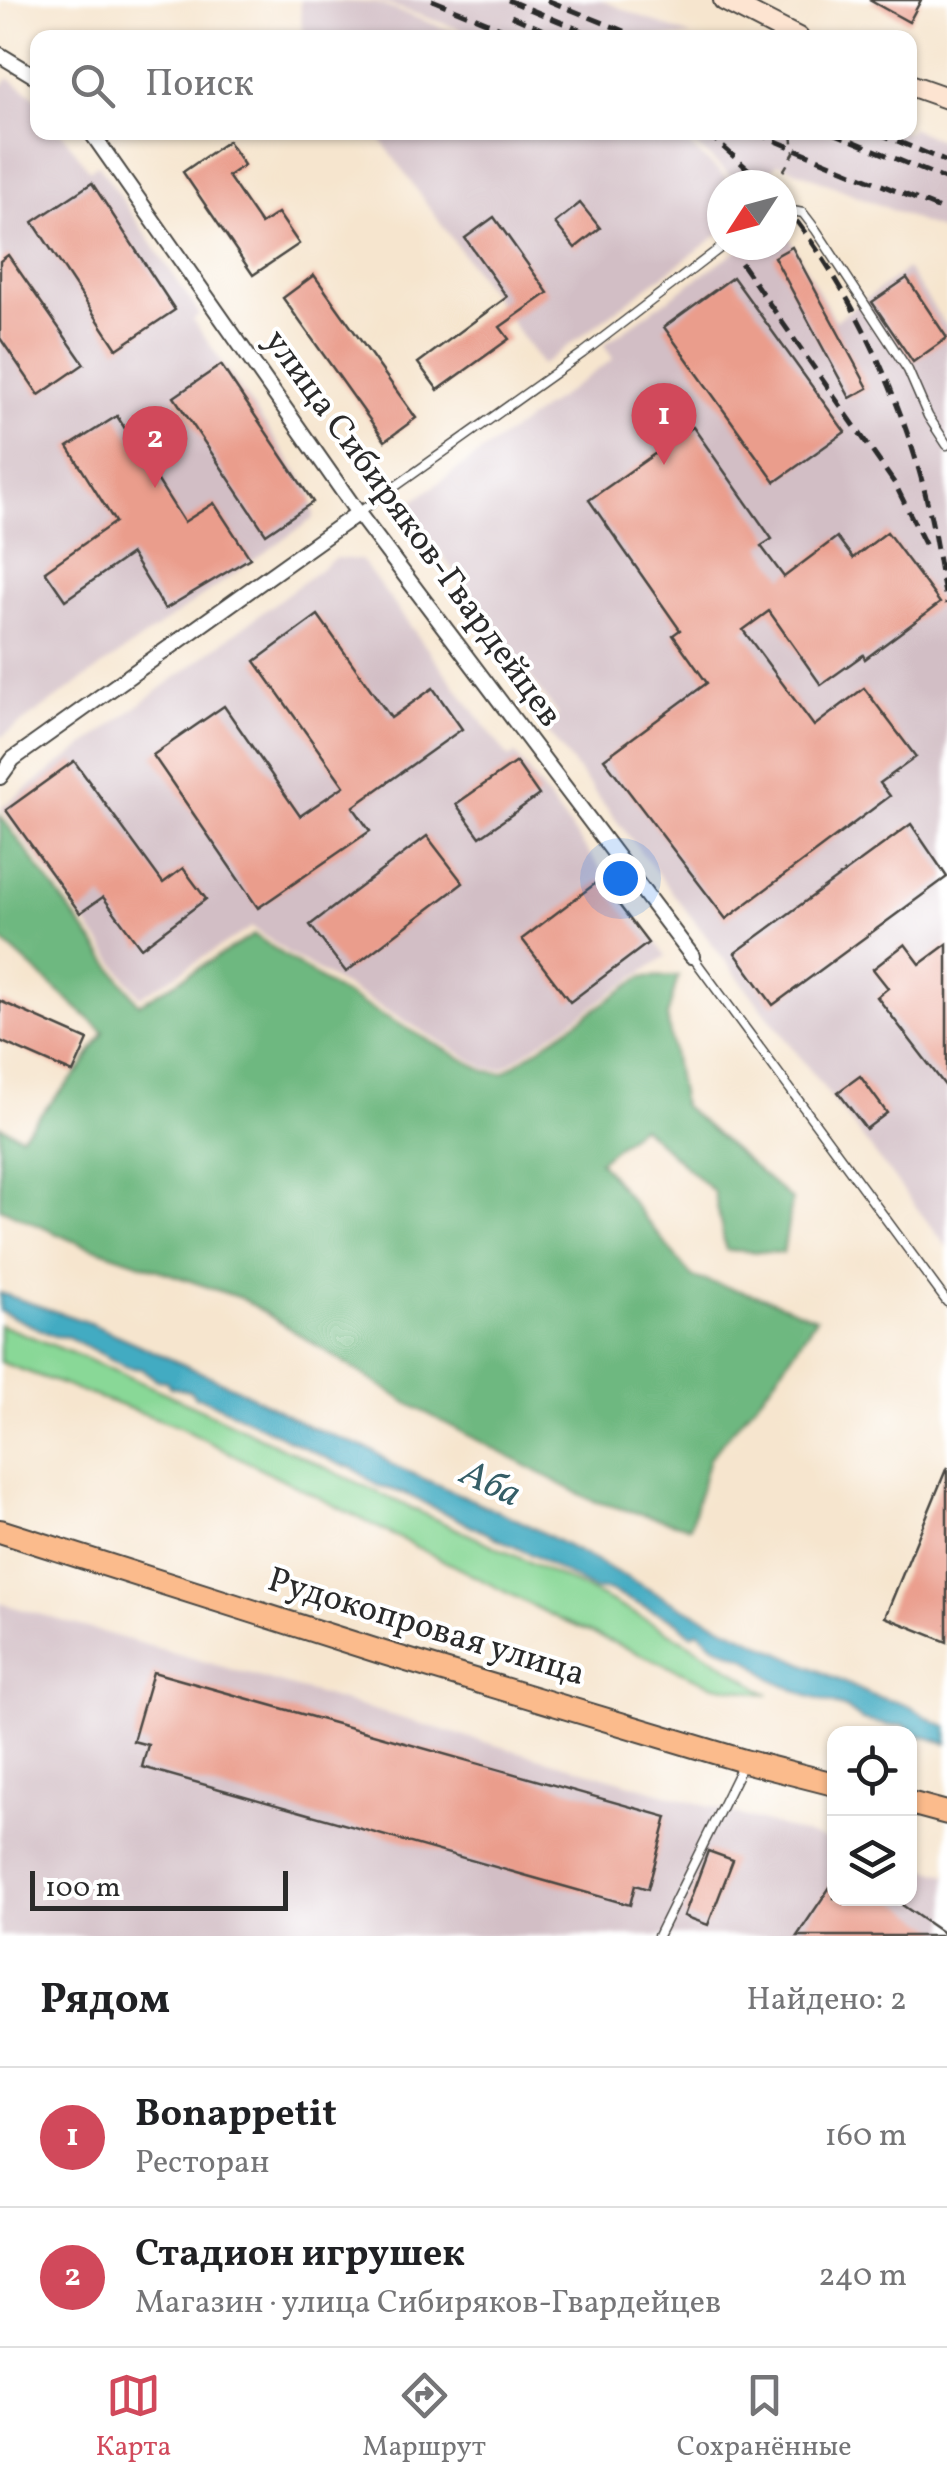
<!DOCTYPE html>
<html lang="ru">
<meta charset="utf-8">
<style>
body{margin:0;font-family:Vollkorn,serif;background:#f6f6f6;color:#202124}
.controls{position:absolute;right:30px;bottom:30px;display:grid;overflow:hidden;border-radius:20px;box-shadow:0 2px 8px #0004}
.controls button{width:90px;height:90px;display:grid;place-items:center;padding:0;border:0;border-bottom:2px solid #e0e0e0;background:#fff;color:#202124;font:50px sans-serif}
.compass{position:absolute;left:707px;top:170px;width:90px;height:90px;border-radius:50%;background:#fff;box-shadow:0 2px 8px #0004;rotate:234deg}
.scale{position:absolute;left:30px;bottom:25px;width:258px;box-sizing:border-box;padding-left:10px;border:5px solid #2b2b2b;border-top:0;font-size:28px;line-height:35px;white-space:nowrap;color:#2b2b2b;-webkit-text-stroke:8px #fff;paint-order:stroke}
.you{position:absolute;left:620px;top:878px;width:35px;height:35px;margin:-25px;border:8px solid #fff;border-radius:50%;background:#1a73e8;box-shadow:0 0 0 15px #1a73e833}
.badge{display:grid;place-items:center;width:65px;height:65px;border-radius:50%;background:#d1495b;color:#fff;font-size:32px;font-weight:700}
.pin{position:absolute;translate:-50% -82px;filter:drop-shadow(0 2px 5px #0008)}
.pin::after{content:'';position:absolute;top:52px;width:35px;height:30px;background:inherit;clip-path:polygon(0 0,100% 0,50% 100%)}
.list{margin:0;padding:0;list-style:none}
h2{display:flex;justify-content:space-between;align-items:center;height:130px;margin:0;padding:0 40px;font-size:42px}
h2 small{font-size:32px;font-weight:400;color:#757577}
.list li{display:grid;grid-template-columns:65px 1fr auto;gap:30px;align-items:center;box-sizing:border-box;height:140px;padding:0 40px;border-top:2px solid #e0e0e0}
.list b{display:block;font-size:38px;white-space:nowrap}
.list p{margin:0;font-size:32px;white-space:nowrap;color:#757577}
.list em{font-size:32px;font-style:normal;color:#757577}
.icon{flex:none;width:55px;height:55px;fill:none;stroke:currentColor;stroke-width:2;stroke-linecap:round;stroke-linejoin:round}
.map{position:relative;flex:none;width:947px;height:1936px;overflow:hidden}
.search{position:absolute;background:#fff;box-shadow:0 2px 8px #0004;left:30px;right:30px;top:30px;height:110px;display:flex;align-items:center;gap:25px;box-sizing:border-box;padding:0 35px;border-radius:20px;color:#757577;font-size:38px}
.sheet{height:410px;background:#fff}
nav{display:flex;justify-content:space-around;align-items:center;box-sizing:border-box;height:140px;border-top:2px solid #e0e0e0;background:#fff;font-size:28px;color:#757577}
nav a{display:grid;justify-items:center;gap:5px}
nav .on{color:#d1495b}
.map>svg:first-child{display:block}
.industrial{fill:#d2bec5}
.green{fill:#89d897;stroke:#5a8261;stroke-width:2.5}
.forest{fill:#6eb880;stroke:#4c7256;stroke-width:2.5}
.water{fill:#43abc2;stroke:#376b76;stroke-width:2.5}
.building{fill:#ea9d8c}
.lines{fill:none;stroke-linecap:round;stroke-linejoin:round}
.lane-casing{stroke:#494743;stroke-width:11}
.street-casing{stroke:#494743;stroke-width:18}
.secondary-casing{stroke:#494743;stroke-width:24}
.primary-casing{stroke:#494743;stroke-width:26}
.path{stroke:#494743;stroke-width:2.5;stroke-dasharray:8 8;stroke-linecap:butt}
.lane{stroke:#fff;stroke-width:8}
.street{stroke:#fff;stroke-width:14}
.secondary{stroke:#fde4d1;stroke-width:20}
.primary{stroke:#fbbb8c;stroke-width:22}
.rail{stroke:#2b2b2b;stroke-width:5;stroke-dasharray:15 8;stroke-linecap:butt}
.labels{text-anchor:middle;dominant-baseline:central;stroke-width:8;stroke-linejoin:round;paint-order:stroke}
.street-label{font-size:35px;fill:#2b2b2b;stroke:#fff}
.water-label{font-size:38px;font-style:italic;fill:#355e67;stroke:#fff}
</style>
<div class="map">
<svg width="947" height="1936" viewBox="0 0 947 1936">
<rect width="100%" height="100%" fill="#fff"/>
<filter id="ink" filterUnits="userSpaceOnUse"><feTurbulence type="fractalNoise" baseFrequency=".01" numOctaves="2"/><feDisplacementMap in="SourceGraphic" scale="20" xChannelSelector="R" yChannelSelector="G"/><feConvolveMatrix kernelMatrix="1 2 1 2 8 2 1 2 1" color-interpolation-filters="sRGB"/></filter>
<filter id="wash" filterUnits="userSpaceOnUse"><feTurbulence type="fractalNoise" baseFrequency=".0048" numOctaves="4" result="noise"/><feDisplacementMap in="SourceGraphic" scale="40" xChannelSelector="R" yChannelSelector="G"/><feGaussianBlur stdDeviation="2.25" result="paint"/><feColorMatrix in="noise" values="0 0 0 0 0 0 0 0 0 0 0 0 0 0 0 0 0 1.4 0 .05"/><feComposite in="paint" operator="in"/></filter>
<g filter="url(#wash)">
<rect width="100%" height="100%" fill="#f6e5ce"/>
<g class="industrial">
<polygon points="300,0 376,3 469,37 308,37 302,29"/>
<polygon points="366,0 601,0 692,37 483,37 378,1"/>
<polygon points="9,78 37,98 38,132 62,133 89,170 98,164 200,314 193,320 312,493 314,518 0,738 0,87"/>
<polygon points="910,128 947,143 947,233 778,163 757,185 740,185 691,141 676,133 910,132"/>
<polygon points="376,133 669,133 684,141 735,185 722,185 722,232 542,365"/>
<polygon points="782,224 835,321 907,269 947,327 947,1247 544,727 558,715 406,506 613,359 604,345 744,245 782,245"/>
<polygon points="335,558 361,560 509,758 515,754 666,956 502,1069 486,1068 289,954 252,927 140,997 1,808"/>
<polygon points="0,1603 834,1842 834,1898 910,1898 910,1864 947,1875 947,1936 0,1936"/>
</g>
<path class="green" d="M0 1325C141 1377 275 1445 411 1508 533 1565 660 1617 769 1695L710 1684 563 1621 175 1425 0 1362Z"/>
<polygon class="forest" points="0,815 139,1004 254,935 333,988 485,1071 503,1073 642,977 678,976 667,1017 682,1105 792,1200 783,1253 726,1250 714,1192 641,1126 599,1161 692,1277 765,1298 816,1318 773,1382 709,1458 690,1527 593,1501 411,1405 243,1299 71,1240 0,1208 0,1126 21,1136 80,1070 104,1032 0,939"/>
<path class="water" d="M0 1293 87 1322 236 1388 308 1426 374 1451 392 1465 520 1521 686 1609 871 1695C884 1700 900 1701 910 1707 924 1714 932 1722 947 1726V1743L919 1735 903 1725 892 1726 862 1720 846 1708 805 1695 772 1679 746 1658 714 1645 698 1631 692 1635 678 1622 608 1590H594L534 1556 406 1494 377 1485 352 1467 339 1464 203 1398 195 1397 190 1391 170 1387 166 1381 157 1380 142 1369 127 1367 68 1337 54 1336 0 1311Z"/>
<g id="blocks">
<g class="building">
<polygon points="869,0 921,0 909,22"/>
<polygon points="228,141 244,165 228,176 261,224 278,213 299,244 253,275 183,172"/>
<polygon points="92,183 175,310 117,349 33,222"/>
<polygon points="580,203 600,228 575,248 555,223"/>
<polygon points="494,217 548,293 500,327 509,339 438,390 418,363 507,297 465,238"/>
<polygon points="792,247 868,388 850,398 774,257"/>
<polygon points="8,255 84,364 39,395 0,338 0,261"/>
<polygon points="314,275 416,418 385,441 283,298"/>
<polygon points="733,277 845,432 775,482 664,327"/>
<polygon points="907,278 947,338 913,362 872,302"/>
<polygon points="221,365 313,502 266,534 174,397"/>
<polygon points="117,416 184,522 214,503 250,558 165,609 131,554 65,600 45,571 115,522 68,447"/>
<polygon points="693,427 772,539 761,546 784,577 837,537 853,558 887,532 940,603 865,659 863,655 821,685 769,611 743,630 814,726 864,688 916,757 880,783 890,796 726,919 604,759 707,683 673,635 680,630 589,500"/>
<polygon points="318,615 391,718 433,688 462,729 353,807 370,831 258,908 153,755 224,706 300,816 344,786 255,661"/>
<polygon points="74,761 163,883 183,868 206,899 141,948 103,897 80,913 6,810"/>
<polygon points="516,762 539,795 480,837 456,804"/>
<polygon points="911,824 947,877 773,1005 735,953"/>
<polygon points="427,836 463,883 346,972 310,925"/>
<polygon points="600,880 648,943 570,1002 522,939"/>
<polygon points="905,944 920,964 947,944 947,1088 877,997 888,988 873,969"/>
<polygon points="0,1001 88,1040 73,1073 0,1041"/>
<polygon points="860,1076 887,1113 866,1129 838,1092"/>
<polygon points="947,1467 947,1642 885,1617"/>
<polygon points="153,1672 667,1817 648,1889 635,1885 630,1905 142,1767 148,1745 133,1741"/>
<polygon points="708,1851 733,1860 708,1925 684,1916"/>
<polygon points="834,1881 834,1898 892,1898 947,1936 797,1936"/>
</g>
</g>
</g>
<g filter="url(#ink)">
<use href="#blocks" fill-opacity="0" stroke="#494743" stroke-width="2.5"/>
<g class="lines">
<g class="lane-casing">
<g id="lane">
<polyline points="782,209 803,213 816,230 908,370 928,416 947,445"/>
<polyline points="358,513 583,353 724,245"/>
<polyline points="692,956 947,1302"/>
<polyline points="658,1936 742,1766"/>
</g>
</g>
<g class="street-casing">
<g id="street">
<polyline points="0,55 38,78"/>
<polyline points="91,132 358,513 692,956"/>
<polyline points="0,777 13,759 358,513"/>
</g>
</g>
<g class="secondary-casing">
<g id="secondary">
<polyline points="724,0 798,38"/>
<polyline points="910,85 947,98"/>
</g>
</g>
<g class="primary-casing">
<g id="primary">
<polyline points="0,1531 387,1654 744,1761 834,1784"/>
<polyline points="910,1803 947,1813"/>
</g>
</g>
<polyline class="path" points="775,185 794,153 792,132"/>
<use href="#lane" class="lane"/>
<use href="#street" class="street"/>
<use href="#secondary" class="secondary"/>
<use href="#primary" class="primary"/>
<g class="rail">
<polyline points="432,0 525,38"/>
<polyline points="508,0 599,38"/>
<polyline points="547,0 641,38"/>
<polyline points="511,16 562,38"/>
<polyline points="706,132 766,185"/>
<polyline points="754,132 947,212"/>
<polyline points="831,132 947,180"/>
<polyline points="876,132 947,162"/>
<path d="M782 203C850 284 904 402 928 505 936 538 940 571 947 604"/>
<polyline points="741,263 895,484 927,548"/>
</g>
</g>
</g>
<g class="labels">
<g class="street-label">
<text transform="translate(412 529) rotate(54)">улица Сибиряков-Гвардейцев</text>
<text transform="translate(426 1628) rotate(17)">Рудокопровая улица</text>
</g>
<g class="water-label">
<text transform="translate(490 1485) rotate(25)">Аба</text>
</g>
</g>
</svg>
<div class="controls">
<button><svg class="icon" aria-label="locate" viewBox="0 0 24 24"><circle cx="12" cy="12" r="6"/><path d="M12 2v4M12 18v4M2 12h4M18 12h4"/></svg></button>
<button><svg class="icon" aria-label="layers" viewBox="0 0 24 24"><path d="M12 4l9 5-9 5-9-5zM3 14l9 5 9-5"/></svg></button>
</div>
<svg class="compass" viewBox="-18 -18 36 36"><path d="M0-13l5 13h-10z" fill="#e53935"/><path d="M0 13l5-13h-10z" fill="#757577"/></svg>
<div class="scale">100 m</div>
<div class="you"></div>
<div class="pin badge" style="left:664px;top:465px">1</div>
<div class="pin badge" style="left:155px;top:488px">2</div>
<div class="search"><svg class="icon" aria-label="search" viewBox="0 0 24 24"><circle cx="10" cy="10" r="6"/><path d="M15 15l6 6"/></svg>Поиск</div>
</div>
<section class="sheet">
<h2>Рядом<small>Найдено: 2</small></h2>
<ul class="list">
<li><span class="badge">1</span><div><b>Bonappetit</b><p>Ресторан</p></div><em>160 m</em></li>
<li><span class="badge">2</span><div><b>Стадион игрушек</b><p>Магазин · улица Сибиряков-Гвардейцев</p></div><em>240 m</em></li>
</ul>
</section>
<nav>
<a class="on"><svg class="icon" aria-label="map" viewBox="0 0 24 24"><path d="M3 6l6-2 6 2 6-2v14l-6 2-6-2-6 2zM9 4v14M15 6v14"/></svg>Карта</a>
<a><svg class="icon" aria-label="directions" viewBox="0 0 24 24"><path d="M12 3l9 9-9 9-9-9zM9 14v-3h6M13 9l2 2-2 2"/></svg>Маршрут</a>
<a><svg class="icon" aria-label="saved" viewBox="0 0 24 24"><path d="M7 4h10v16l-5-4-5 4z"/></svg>Сохранённые</a>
</nav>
